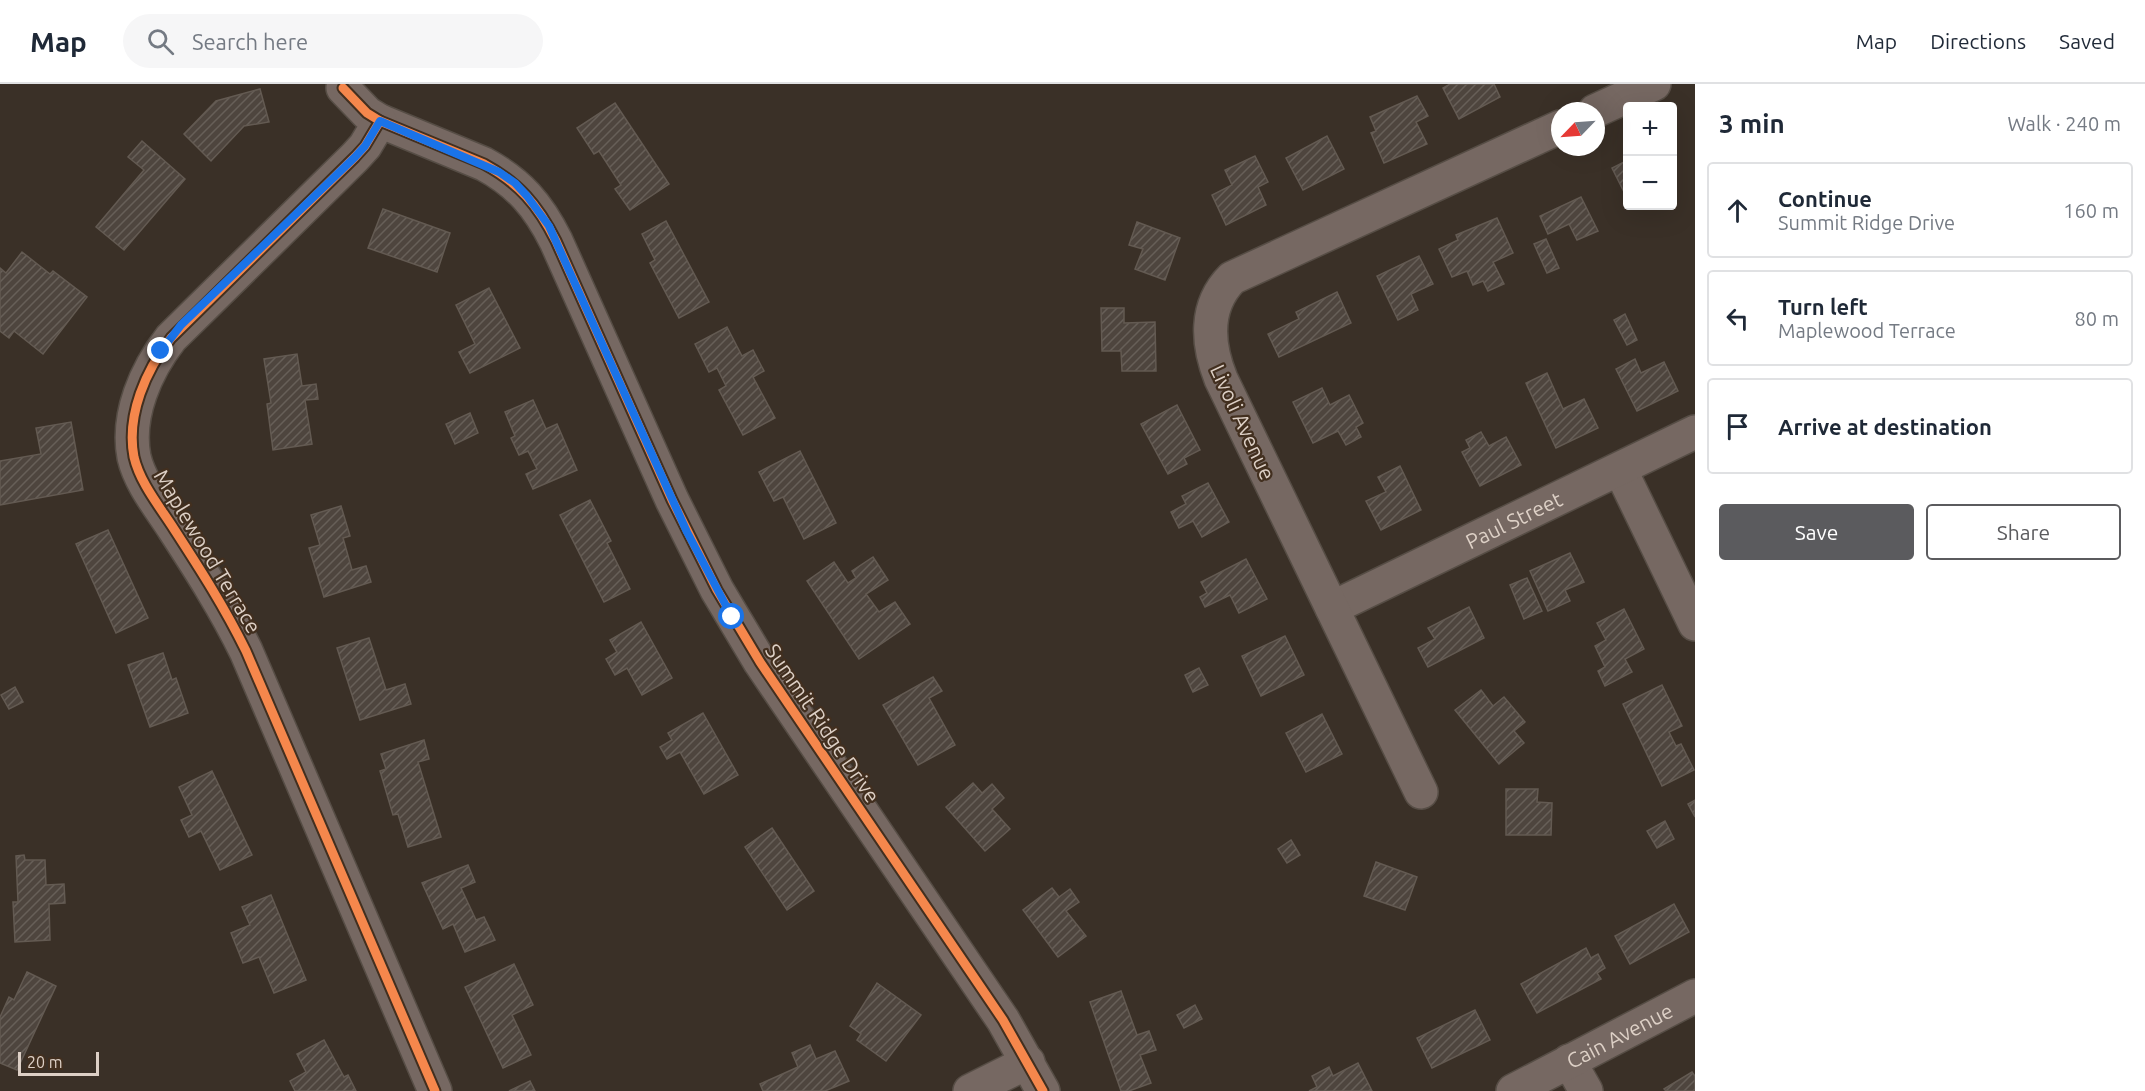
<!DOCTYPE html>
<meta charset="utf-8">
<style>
body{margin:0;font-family:Ubuntu,sans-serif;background:#f6f6f7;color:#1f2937}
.controls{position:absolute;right:18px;top:18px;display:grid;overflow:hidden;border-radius:6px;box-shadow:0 6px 24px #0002}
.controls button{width:54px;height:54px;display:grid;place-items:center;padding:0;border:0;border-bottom:2px solid #e0e1e3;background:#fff;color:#1f2937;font:30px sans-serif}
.compass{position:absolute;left:1551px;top:18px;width:54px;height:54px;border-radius:50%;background:#fff;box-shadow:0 6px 24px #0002;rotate:245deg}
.scale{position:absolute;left:18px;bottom:15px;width:81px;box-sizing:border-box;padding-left:6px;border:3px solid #ddd0c6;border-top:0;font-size:16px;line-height:21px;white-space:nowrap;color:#ddd0c6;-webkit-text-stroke:4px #422f1f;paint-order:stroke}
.stop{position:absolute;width:18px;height:18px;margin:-14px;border:4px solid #1a73e8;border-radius:50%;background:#fff}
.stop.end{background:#1a73e8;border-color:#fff;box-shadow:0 2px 6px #0008}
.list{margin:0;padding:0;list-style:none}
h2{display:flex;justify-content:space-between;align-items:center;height:78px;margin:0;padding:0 24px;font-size:26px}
h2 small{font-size:20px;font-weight:400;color:#747a83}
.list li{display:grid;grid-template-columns:39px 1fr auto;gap:18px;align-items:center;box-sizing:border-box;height:96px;margin:0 12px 12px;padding:0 12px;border:2px solid #e0e1e3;border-radius:6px}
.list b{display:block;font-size:22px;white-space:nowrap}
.list p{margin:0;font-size:20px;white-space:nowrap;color:#747a83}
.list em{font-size:20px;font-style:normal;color:#747a83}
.actions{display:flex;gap:12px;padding:18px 24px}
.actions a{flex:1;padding:14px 0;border:2px solid #5b5b5e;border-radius:6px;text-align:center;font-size:21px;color:#5b5b5e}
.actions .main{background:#5b5b5e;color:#fff}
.icon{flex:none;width:33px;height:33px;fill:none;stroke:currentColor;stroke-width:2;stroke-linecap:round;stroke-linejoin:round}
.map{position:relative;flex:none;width:1695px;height:1007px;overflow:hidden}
header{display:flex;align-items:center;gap:36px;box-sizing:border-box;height:84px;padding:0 30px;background:#fff;border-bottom:2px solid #e0e1e3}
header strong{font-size:28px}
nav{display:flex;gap:33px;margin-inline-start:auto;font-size:21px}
.search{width:420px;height:54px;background:#f6f6f7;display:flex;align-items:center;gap:15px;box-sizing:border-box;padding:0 21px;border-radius:33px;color:#747a83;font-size:22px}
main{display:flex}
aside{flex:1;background:#fff}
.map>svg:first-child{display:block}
.building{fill:url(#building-hatch);stroke:#635a52;stroke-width:1.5}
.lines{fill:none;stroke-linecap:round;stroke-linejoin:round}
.minor-casing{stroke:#564d45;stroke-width:36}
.minor{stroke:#766862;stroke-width:33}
.cycleway-casing{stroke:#422f1f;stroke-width:13}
.cycleway{stroke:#f5874c;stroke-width:9}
.route{stroke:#1a73e8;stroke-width:8}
.labels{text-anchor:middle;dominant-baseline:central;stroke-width:4.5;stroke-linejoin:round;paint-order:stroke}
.street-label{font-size:21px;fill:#ddd0c6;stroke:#422f1f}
</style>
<header>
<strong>Map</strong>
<div class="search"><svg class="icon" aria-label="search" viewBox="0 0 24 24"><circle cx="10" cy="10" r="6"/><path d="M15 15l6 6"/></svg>Search here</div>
<nav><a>Map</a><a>Directions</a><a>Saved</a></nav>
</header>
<main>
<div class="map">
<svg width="1695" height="1007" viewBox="0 0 1695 1007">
<defs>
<pattern id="building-hatch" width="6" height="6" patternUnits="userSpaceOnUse" patternTransform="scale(1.5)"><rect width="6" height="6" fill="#4e453e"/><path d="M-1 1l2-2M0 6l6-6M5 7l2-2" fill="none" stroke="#675f58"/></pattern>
</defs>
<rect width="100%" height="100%" fill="#3a3027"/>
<g class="building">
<polygon points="1450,0 1494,0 1500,13 1459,35 1443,4"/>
<polygon points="260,5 269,38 244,42 211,77 184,50 216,17"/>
<polygon points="1417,12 1428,32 1416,38 1427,60 1384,79 1371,49 1376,47 1370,33"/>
<polygon points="615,19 669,100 630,126 615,105 621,101 599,67 594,70 577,44"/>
<polygon points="1327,52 1344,85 1303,106 1286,74"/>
<polygon points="142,57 185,95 124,166 96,143 144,86 128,73"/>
<polygon points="1255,72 1268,98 1258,103 1266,121 1226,141 1212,111 1232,101 1225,86"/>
<polygon points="1628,76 1628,116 1612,84"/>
<polygon points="1581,113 1598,147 1577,156 1569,140 1548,150 1540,132"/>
<polygon points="383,125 450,149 437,188 368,164"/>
<polygon points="1497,134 1513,169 1493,178 1504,200 1488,207 1483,197 1473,201 1467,187 1452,193 1439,165 1458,156 1456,151"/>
<polygon points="666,137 709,218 679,234 650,179 655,176 642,150"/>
<polygon points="1137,138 1180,154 1165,196 1135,185 1143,165 1129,161"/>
<polygon points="1546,155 1559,184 1547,189 1534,160"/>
<polygon points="22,168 50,190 53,187 87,213 43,270 14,247 9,254 0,247 0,184 6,189"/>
<polygon points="1419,172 1433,200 1411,210 1418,226 1398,236 1377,192"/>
<polygon points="489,204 520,264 470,289 459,268 475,260 456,221"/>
<polygon points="1337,208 1351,239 1279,273 1268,250 1299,235 1296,228"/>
<polygon points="1101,224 1124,224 1124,239 1155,238 1156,287 1122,287 1121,267 1102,267"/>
<polygon points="1625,230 1637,256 1627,261 1614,236"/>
<polygon points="727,243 742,272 753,266 764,287 753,293 775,334 743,351 719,306 726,302 717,284 709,288 695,260"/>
<polygon points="297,270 302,302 316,300 318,315 305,316 312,360 273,366 267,320 271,319 264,275"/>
<polygon points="1635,275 1641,289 1664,278 1678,307 1637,327 1616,285"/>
<polygon points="1547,289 1563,325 1584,315 1598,344 1556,364 1526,299"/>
<polygon points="1322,304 1330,321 1349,311 1363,339 1356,343 1361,353 1346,361 1338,347 1313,359 1293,318"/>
<polygon points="533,316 546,345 557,340 577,386 533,405 526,390 537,385 528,367 519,371 511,354 515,352 505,328"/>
<polygon points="1177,321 1200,366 1184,374 1187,380 1168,390 1141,340"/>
<polygon points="470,329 478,349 455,360 446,340"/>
<polygon points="71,338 83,406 0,421 0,377 41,370 36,344"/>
<polygon points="1481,348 1489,362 1506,353 1521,381 1480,402 1462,368 1470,364 1466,356"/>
<polygon points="800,367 836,439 804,455 783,413 774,417 759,388"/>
<polygon points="1400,382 1421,426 1381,446 1366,417 1386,408 1378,393"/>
<polygon points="1208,399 1229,438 1202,453 1193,437 1179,444 1171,428 1186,420 1182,412"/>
<polygon points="590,416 611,457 607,459 630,505 604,518 560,431"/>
<polygon points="341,422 350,452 343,454 352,486 366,482 371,498 324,513 309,464 320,461 311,431"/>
<polygon points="108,446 148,534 116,549 76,460"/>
<polygon points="1570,469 1584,498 1565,506 1570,517 1548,527 1530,487"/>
<polygon points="873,473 888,496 866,510 879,528 895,518 910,540 859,575 807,497 834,478 848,499 856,494 852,487"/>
<polygon points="1246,475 1267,515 1239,529 1230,511 1205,523 1200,513 1207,509 1201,498"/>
<polygon points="1527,494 1542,527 1524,535 1510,501"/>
<polygon points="1469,523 1484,554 1428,583 1418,564 1435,555 1428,544"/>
<polygon points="1624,525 1644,565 1625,575 1632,588 1605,602 1598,587 1605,583 1595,562 1606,556 1597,539"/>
<polygon points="641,538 672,594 642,611 627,584 615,591 606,575 617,568 610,556"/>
<polygon points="1285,552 1304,591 1261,612 1242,572"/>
<polygon points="369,554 386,606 405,600 411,620 360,636 337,564"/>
<polygon points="163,569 172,596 176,594 188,629 150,643 128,581"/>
<polygon points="1199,584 1208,601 1193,608 1185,591"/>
<polygon points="933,593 942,607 929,614 955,661 918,681 883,621"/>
<polygon points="1662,601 1682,642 1669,648 1676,662 1681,660 1694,686 1662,702 1623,620"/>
<polygon points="15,603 23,618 9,625 1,611"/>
<polygon points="1481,606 1493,622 1504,613 1525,638 1514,647 1524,659 1499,680 1455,626"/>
<polygon points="703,629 738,691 704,710 680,668 667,675 660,663 672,656 668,649"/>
<polygon points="1322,630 1342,670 1306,688 1286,649"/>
<polygon points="424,656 429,675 418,678 441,753 408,763 398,730 393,731 380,687 386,685 381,670"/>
<polygon points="212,687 252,771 220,786 201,747 189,753 181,736 192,731 179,703"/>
<polygon points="973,699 982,709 992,700 1004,714 992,725 1010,745 985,767 946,723"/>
<polygon points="1506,705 1538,705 1537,718 1552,719 1551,751 1506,751"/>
<polygon points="1695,716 1695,733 1688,720"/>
<polygon points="1665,737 1674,755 1657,764 1647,747"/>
<polygon points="772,744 814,807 787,826 745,763"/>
<polygon points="1291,756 1300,771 1287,779 1278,765"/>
<polygon points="24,771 25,776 45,776 46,801 64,800 65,819 49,820 50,856 15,858 13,818 18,818 16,772"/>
<polygon points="1376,778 1417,793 1405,826 1364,812"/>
<polygon points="468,781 475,798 461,804 476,836 484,833 495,856 465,868 453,840 443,845 422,799"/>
<polygon points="1052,804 1059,813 1070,805 1079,818 1066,827 1086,852 1058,873 1023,826"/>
<polygon points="271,811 306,896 274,909 259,873 243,879 231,849 250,841 242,823"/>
<polygon points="1674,820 1689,848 1630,880 1615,852"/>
<polygon points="1586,864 1591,874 1598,870 1605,884 1597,889 1601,895 1537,929 1521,900"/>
<polygon points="514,880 533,921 512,931 531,971 503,984 465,903"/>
<polygon points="27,888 56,902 17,986 0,979 0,933 9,913 14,916"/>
<polygon points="877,899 921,931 886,977 857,956 861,950 850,942"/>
<polygon points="1121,907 1137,951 1149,947 1156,966 1140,971 1151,999 1129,1007 1121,1007 1090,918"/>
<polygon points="1195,921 1202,935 1184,944 1177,931"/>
<polygon points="1475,926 1490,956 1432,984 1417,954"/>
<polygon points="324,956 344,993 348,991 356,1007 295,1007 290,997 306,988 297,970"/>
<polygon points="810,961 816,975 835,967 849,997 825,1007 763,1007 760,1000 798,983 792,969"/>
<polygon points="1358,979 1372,1007 1309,1007 1317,1003 1312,992 1329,983 1333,992"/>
<polygon points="1692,988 1695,992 1695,1007 1666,1007 1664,1005"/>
<polygon points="530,997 535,1007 509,1007"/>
</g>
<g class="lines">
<g class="minor-casing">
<g id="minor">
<path d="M343 4 367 29 380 37 484 80C519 99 538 121 556 157L672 416 717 506 760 578 1003 936 1043 1007"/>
<polyline points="1595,27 1654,0"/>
<path d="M380 37 365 62 355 73 171 254C146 286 126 331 134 373 140 399 160 423 174 445 200 485 225 524 246 567L435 1007"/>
<polyline points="1620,385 1695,540"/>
<path id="s1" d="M1332 524 1695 348"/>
<path d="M1421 708 1221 295C1207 260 1204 222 1232 194L1560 43"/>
<polyline points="1569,977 1586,1007"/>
<polyline points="970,1007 1028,978"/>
<path id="s2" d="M1513 1007 1695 912"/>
</g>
</g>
<use href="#minor" class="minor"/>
<g class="cycleway-casing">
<g id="cycleway">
<path d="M343 4 367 29 380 37 484 80C519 99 538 121 556 157L672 416 717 506 760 578 1003 936 1043 1007"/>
<path d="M380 37 365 62 355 73 171 254C146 286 126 331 134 373 140 399 160 423 174 445 200 485 225 524 246 567L435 1007"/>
</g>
</g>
<use href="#cycleway" class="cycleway"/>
</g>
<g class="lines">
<polyline class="route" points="161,267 181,241 355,73 365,62 380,37 499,88 515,99 527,112 549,142 687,448 732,533"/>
</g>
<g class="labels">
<g class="street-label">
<text transform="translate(1243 338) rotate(65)">Livoli Avenue</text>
<text stroke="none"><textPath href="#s1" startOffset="202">Paul Street</textPath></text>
<text transform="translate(208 467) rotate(59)">Maplewood Terrace</text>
<text transform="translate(823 639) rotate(56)">Summit Ridge Drive</text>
<text stroke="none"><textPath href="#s2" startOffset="120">Cain Avenue</textPath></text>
</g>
</g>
</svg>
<div class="controls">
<button>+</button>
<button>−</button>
</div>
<svg class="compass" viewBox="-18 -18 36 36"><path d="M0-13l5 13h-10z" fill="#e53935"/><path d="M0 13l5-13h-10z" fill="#747a83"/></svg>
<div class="scale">20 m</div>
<div class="stop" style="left:732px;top:533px"></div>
<div class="stop end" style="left:161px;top:267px"></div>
</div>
<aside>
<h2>3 min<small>Walk · 240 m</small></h2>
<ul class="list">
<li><svg class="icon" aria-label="ahead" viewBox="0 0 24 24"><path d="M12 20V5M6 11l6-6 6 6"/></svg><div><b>Continue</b><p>Summit Ridge Drive</p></div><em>160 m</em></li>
<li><svg class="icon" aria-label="left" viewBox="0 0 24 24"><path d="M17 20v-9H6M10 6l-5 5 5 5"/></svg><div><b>Turn left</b><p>Maplewood Terrace</p></div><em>80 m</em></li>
<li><svg class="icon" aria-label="arrive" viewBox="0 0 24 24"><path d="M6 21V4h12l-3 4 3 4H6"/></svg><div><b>Arrive at destination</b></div></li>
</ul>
<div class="actions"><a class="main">Save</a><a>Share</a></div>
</aside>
</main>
